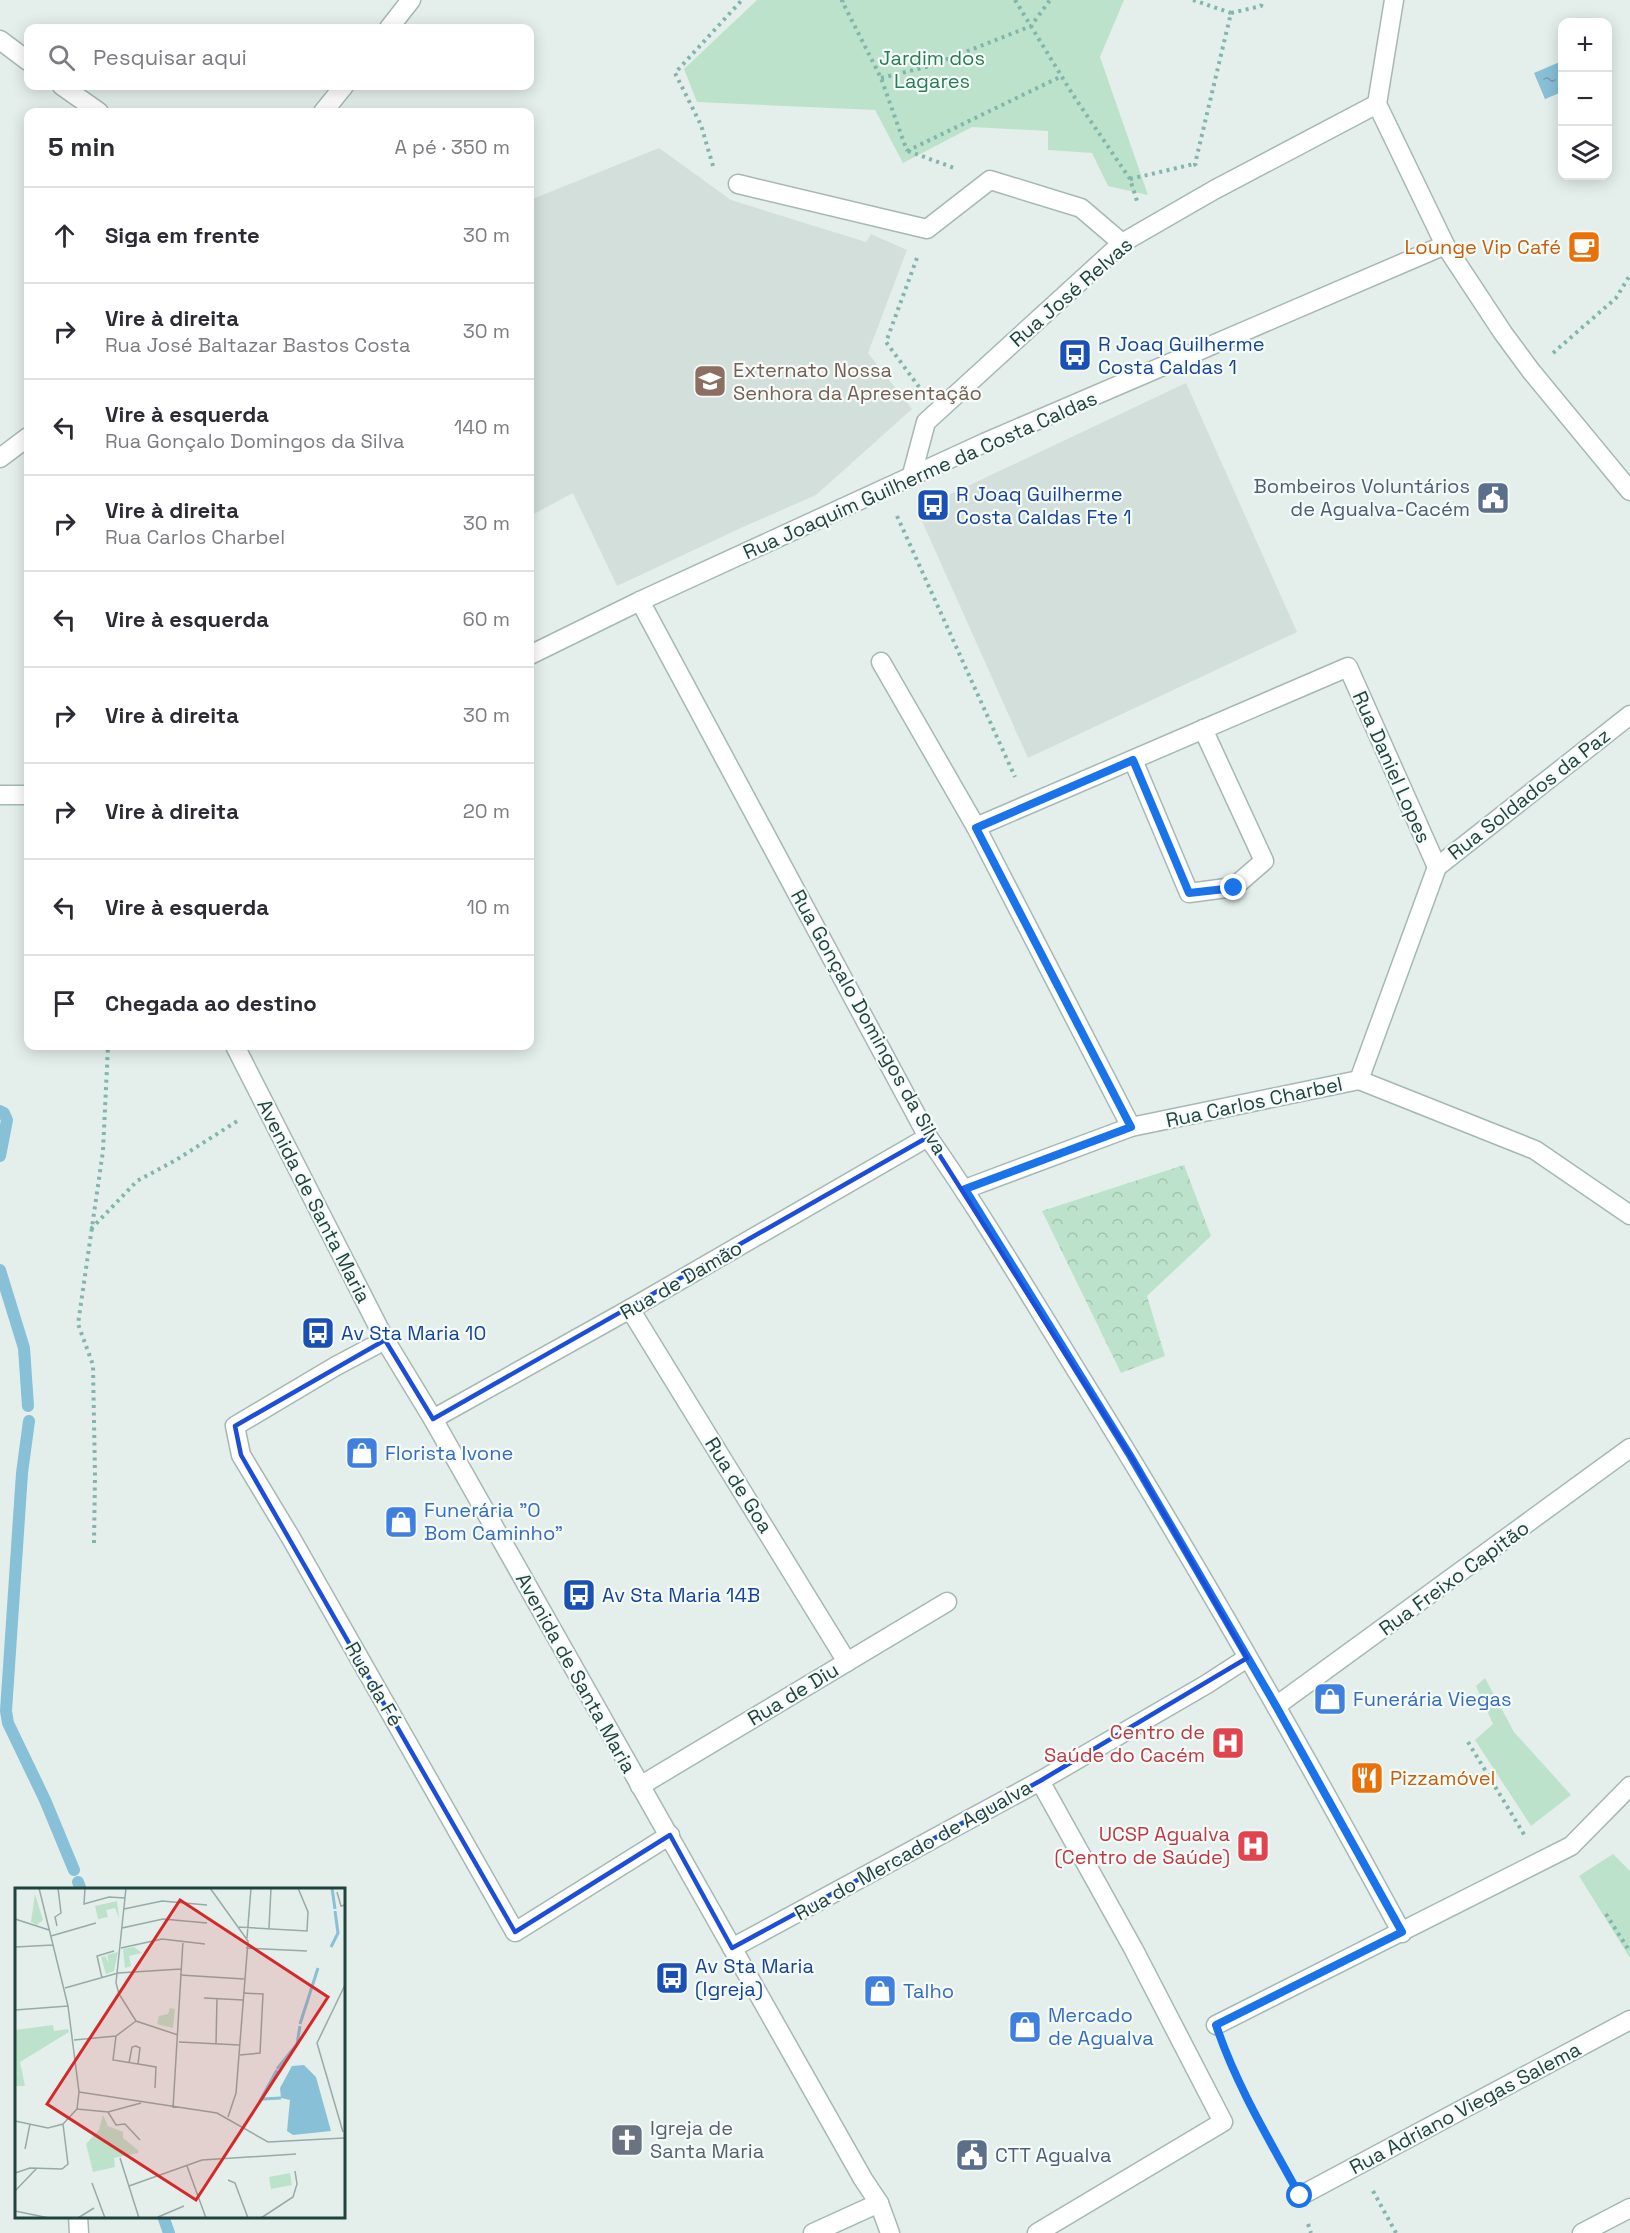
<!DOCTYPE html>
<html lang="pt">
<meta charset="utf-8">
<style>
body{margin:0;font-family:"Space Grotesk",sans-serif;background:#f2f2f3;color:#2b2b33}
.controls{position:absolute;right:18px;top:18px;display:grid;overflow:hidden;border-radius:12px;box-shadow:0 3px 15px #0003}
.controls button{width:54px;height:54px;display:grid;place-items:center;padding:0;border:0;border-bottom:2px solid #e1e1e2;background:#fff;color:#2b2b33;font:30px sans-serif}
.stop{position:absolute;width:18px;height:18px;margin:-14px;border:4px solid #1a73e8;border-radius:50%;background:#fff}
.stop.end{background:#1a73e8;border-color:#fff;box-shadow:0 2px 6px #0008}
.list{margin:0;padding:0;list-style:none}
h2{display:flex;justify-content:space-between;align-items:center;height:78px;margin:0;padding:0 24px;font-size:26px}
h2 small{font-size:20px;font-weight:400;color:#7c7c81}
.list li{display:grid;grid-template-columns:39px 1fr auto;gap:18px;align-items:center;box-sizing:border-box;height:96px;padding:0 24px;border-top:2px solid #e1e1e2}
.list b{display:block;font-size:22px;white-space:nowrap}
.list p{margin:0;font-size:20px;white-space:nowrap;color:#7c7c81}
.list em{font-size:20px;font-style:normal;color:#7c7c81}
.icon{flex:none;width:33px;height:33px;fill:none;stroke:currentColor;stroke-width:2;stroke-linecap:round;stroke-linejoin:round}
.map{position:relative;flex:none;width:1630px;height:2233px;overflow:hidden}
.search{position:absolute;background:#fff;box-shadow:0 3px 15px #0003;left:24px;top:24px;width:510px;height:66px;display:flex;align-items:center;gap:15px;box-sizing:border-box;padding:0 21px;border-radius:12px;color:#7c7c81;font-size:22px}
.panel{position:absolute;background:#fff;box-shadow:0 3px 15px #0003;left:24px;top:108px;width:510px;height:942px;border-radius:12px}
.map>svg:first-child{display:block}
.built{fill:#d2dfdb}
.forest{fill:url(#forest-crowns)}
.green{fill:#bce2cb}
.water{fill:url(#water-ripples)}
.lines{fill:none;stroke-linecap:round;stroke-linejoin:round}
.stream{stroke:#88c0d8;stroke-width:12}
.service-casing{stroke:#a6b8b4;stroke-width:21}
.pedestrian-casing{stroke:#a6b8b4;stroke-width:21}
.minor-casing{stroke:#a6b8b4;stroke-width:21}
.tertiary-casing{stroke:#a6b8b4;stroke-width:21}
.path{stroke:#82b5ac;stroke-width:4;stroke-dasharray:3 4.5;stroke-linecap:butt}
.service{stroke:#fff;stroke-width:18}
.pedestrian{stroke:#fff;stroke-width:18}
.minor{stroke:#fff;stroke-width:18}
.tertiary{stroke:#fff;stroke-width:18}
.route{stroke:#1a73e8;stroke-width:8}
.marked{fill:none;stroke:#1d4ed8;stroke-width:4.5;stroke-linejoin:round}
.labels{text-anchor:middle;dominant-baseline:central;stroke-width:4.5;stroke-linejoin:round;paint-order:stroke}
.park-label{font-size:20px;fill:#287d55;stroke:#f5fbf9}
.food-label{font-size:20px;fill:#c56008;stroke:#f5fbf9;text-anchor:end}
.street-label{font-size:20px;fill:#21433e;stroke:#f5fbf9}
.transit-label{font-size:20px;fill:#164399;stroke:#f5fbf9;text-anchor:start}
.education-label{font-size:20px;fill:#785e54;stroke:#f5fbf9;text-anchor:start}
.service-label{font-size:20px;fill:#4e5e75;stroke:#f5fbf9;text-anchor:end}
.shop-label{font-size:20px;fill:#366cbe;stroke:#f5fbf9;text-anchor:start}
.health-label{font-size:20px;fill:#be3a42;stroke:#f5fbf9;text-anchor:end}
.worship-label{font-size:20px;fill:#5b616d;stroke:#f5fbf9;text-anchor:start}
.inset-river{fill:none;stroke:#88c0d8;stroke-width:3}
.inset-road{fill:none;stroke:#96aaa6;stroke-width:1.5}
.view{fill:#d62828;fill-opacity:0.15;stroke:#d62828;stroke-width:3}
.inset-edge{fill:none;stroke:#21433e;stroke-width:3}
</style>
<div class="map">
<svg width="1630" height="2233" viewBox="0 0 1630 2233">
<defs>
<pattern id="forest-crowns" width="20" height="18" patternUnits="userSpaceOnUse" patternTransform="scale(1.5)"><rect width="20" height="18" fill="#bce2cb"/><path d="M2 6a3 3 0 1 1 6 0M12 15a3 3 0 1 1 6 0" fill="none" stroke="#a1c3af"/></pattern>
<pattern id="water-ripples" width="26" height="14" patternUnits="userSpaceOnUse" patternTransform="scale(1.5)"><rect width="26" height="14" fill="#88c0d8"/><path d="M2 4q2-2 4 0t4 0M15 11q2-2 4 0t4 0" fill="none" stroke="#6f9eb1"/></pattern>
</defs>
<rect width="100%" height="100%" fill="#e4efec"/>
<g class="built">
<polygon points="659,148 731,200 866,242 871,234 907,250 868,353 912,409 816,495 743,527 617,586 573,493 530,516 530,200"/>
<polygon points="1186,383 1297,632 1028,758 917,510"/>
</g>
<polygon class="forest" points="1184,1165 1211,1236 1147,1296 1165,1356 1121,1373 1042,1211"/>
<g class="green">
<polygon points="757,0 1124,0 1100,57 1148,195 1108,186 1092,153 1048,150 1048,131 972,127 903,163 875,110 697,102 684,69"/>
<polygon points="1485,1678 1514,1732 1571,1795 1531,1826 1475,1740 1493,1724 1476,1686"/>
<polygon points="1613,1854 1630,1871 1630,1958 1579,1876"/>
</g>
<polygon class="water" points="1562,61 1562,92 1545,99 1534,73"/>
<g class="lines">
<g class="stream">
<polyline points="0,1111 4,1113 7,1120 0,1156"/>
<polyline points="0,1270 24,1348 28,1406"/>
<polyline points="29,1421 22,1473 6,1711 8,1723 45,1800 74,1870"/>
<polyline points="78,1882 81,1890"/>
<polyline points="163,2216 169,2233"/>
</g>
<g class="service-casing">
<polyline id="service" points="1037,2233 1223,2122 1134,1950 1040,1781"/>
</g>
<g class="pedestrian-casing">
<g id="pedestrian">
<polyline points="976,827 1131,1127"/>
<polyline points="78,2216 79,2233"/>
</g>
</g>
<g class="minor-casing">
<g id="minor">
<polyline points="1394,0 1377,104 1445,245"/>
<polyline points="389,28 411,0"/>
<polyline points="0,40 28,61"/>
<polyline points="62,86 99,112"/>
<polyline points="323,112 344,86"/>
<polyline points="738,184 927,229 990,180 1081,208 1122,243"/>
<polyline points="0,458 28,437"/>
<polyline points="911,478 926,422 1122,243 1214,190 1377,104"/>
<path d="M640 601 928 1137C982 1214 1029 1294 1078 1373 1192 1556 1299 1743 1402 1933"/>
<polyline points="881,662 976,827 1348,667 1437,867"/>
<polyline points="1133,760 1189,893 1234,887 1264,861 1203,729"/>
<polyline points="235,1046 385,1340 433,1419 863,2179 879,2203 890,2233"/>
<polyline points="1359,1080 1437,867 1630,715"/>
<polyline points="965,1189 1131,1127 1359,1080 1535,1150 1630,1215"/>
<polyline points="630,1309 847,1662"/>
<polyline points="385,1340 336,1366 235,1426 241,1455 291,1538 515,1932 670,1835"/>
<polyline points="433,1419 630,1309 928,1137"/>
<polyline points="1276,1706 1630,1448"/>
<polyline points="640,1786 947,1602"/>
<polyline points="732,1948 1040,1781 1207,1684 1247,1658"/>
<polyline points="1216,2025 1571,1846 1630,1786"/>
<polyline points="1300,2196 1630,2020"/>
<polyline points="813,2233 879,2203"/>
<polyline points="1582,2233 1630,2208"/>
</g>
</g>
<g class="tertiary-casing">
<g id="tertiary">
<polyline points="530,655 640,601 984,443 1445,245 1503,333 1531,371 1630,491"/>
<polyline points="0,795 28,795"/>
</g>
</g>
<g class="path">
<polyline points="844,0 842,1 881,78 907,151"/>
<polyline points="1015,0 1073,95 1130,179 1137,201"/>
<polyline points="1193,0 1231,13"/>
<polyline points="881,78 930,66 1031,26 1050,0"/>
<polyline points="907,151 1062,76"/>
<polyline points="908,151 957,169"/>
<polyline points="713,166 701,125 675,73 742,0"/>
<polyline points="1196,166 1195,164 1231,13 1261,6 1263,0"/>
<polyline points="1130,179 1194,164"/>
<polyline points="917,258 886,342 919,387"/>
<polyline points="1553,353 1616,298 1630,275"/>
<polyline points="897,516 1015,777"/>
<polyline points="91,1229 137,1181 176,1160 239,1120"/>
<polyline points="94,1543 95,1476 93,1365 78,1324 103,1151 108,1046"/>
<polyline points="1468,1742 1525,1836"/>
<polyline points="1606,1914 1630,1952"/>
<polyline points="1225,2051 1286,2170"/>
<polyline points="1373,2191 1396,2233"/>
<polyline points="1308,2224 1311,2233"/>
</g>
<use href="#service" class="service"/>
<use href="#pedestrian" class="pedestrian"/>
<use href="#minor" class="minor"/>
<use href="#tertiary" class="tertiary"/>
</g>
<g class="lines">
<path class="route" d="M1234 888 1189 893 1133 760 976 828 1131 1127 965 1189 1131 1457 1276 1706 1402 1932 1216 2025C1236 2085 1270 2141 1300 2196"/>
</g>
<path class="marked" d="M928 1137 1131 1457 1247 1658 1040 1781 732 1948 670 1835 515 1932 241 1455 235 1426 385 1340 433 1419Z"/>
<defs>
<g id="cafe-square" transform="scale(1.725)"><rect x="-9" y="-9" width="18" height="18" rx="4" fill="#e8710a" stroke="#f5fbf9"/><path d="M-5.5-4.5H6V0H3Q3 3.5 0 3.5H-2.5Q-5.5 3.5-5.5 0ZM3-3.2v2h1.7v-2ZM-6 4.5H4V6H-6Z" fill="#fff"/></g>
<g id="bus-square" transform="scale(1.725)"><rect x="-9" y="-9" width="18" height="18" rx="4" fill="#1a4fb4" stroke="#f5fbf9"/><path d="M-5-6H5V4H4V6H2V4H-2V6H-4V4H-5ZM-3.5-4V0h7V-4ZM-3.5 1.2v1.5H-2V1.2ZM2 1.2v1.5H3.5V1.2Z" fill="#fff"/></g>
<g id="school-square" transform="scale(1.725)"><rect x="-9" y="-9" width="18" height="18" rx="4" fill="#8d6e63" stroke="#f5fbf9"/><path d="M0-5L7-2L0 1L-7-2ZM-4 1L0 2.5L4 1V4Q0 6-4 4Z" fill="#fff"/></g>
<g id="civic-square" transform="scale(1.725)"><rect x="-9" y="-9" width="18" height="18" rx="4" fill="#5c6f8a" stroke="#f5fbf9"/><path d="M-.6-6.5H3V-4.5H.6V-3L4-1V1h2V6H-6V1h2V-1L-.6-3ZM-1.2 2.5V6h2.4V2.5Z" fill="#fff"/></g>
<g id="shop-square" transform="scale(1.725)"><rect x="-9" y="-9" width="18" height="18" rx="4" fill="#3f7fe0" stroke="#f5fbf9"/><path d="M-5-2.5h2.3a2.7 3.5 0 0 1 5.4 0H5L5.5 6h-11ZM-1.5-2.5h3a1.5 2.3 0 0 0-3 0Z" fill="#fff"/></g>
<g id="hospital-square" transform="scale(1.725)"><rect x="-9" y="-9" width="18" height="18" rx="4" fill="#e0444e" stroke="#f5fbf9"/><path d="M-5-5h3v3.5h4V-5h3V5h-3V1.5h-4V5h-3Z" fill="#fff"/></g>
<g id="restaurant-square" transform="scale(1.725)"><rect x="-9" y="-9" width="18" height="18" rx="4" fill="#e8710a" stroke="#f5fbf9"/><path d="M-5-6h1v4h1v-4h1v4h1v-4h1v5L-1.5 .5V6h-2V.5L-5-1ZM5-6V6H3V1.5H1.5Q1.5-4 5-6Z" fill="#fff"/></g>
<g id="church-square" transform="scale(1.725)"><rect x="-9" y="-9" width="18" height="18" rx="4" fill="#6b7280" stroke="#f5fbf9"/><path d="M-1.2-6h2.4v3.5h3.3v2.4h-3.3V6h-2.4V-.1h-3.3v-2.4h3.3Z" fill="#fff"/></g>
</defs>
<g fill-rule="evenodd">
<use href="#cafe-square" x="1584" y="247"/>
<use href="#bus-square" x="1075" y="355"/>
<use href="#school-square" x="710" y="381"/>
<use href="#civic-square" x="1493" y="498"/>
<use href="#bus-square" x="933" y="505"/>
<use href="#bus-square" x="318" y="1333"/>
<use href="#shop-square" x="362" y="1453"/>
<use href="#shop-square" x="401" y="1522"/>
<use href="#bus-square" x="579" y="1595"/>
<use href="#shop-square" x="1330" y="1699"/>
<use href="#hospital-square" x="1228" y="1743"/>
<use href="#restaurant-square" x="1367" y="1778"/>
<use href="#hospital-square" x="1253" y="1846"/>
<use href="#bus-square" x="672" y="1978"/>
<use href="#shop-square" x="880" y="1991"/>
<use href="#shop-square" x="1025" y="2027"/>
<use href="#church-square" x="627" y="2140"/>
<use href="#civic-square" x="972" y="2155"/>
</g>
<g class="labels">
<g class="park-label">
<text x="932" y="58">Jardim dos<tspan x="932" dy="23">Lagares</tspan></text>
</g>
<g class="food-label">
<text x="1561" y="247">Lounge Vip Café</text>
<text x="1390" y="1778" text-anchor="start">Pizzamóvel</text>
</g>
<g class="street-label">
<text transform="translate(1071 292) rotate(-41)">Rua José Relvas</text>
<text transform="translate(920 475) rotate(-24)">Rua Joaquim Guilherme da Costa Caldas</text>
<text transform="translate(1392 767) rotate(66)">Rua Daniel Lopes</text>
<text transform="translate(1529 794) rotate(-38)">Rua Soldados da Paz</text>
<text transform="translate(869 1022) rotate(61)">Rua Gonçalo Domingos da Silva</text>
<text transform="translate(1254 1102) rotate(-12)">Rua Carlos Charbel</text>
<text transform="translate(314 1201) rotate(63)">Avenida de Santa Maria</text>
<text transform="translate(681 1280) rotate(-30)">Rua de Damão</text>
<text transform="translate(739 1485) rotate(58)">Rua de Goa</text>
<text transform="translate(1454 1578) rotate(-36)">Rua Freixo Capitão</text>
<text transform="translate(576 1673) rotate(61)">Avenida de Santa Maria</text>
<text transform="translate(374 1684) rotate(60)">Rua da Fé</text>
<text transform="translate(793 1694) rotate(-31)">Rua de Diu</text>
<text transform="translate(913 1850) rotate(-29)">Rua do Mercado de Agualva</text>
<text transform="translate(1465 2108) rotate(-28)">Rua Adriano Viegas Salema</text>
</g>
<g class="transit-label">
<text x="1098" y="344">R Joaq Guilherme<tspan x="1098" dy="23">Costa Caldas 1</tspan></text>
<text x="956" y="494">R Joaq Guilherme<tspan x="956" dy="23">Costa Caldas Fte 1</tspan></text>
<text x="341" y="1333">Av Sta Maria 10</text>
<text x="602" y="1595">Av Sta Maria 14B</text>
<text x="695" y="1966">Av Sta Maria<tspan x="695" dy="23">(Igreja)</tspan></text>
</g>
<g class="education-label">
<text x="733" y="370">Externato Nossa<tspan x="733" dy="23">Senhora da Apresentação</tspan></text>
</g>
<g class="service-label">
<text x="1470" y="486">Bombeiros Voluntários<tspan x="1470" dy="23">de Agualva-Cacém</tspan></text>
<text x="995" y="2155" text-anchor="start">CTT Agualva</text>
</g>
<g class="shop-label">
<text x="385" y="1453">Florista Ivone</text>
<text x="424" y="1510">Funerária "O<tspan x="424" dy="23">Bom Caminho"</tspan></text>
<text x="1353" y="1699">Funerária Viegas</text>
<text x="903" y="1991">Talho</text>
<text x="1048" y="2015">Mercado<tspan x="1048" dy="23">de Agualva</tspan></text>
</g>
<g class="health-label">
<text x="1205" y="1732">Centro de<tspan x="1205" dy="23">Saúde do Cacém</tspan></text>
<text x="1230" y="1834">UCSP Agualva<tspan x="1230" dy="23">(Centro de Saúde)</tspan></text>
</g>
<g class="worship-label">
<text x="650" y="2128">Igreja de<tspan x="650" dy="23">Santa Maria</tspan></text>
</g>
</g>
<g transform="translate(15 1888)">
<rect width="330" height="330" fill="#e4efec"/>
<path d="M155 120 160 121 158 140 142 136 144 128 153 126Z" fill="#bce2cb"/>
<path d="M20 6 28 32 22 37 16 34ZM102 13 104 30 100 20 91 22 93 29 83 31 80 18ZM119 59 127 65 114 68 116 78 110 80 108 61ZM103 64 99 83 91 86 86 69 90 68 94 75 92 67ZM38 137 39 143 53 141 54 144 5 174 10 198H0V142ZM88 227 93 238 108 244V250L123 262V265L99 270 100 279 78 284 71 256 84 242ZM275 285 277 297 256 301 254 289Z" fill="#bce2cb"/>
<path d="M289 177 301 189 316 243 278 247 272 243 275 212 266 210 265 200 277 178Z" fill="#88c0d8"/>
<path class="inset-river" d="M317 0 320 21M316 59 323 45 320 23M285 136 303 80M262 181 282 156 285 138M262 182 246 211 266 210"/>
<path class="inset-road" d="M70 0 69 16 94 9 110 10M111 0 101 95 104 106 121 133 163 147M195 0 233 53 221 205 213 229M322 4 326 18 330 17M109 21 147 13 192 17M0 31 34 42M42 38 40 29 46 25 43 0M223 39 292 43 293 24 283 0M107 40 148 31 192 35M254 40 256 0M36 48 81 35M232 50 236 0M0 59 38 57M106 60 147 51 190 56M231 60 292 63M165 87 229 91M87 90 82 68 99 63M50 100 103 85 166 81M189 110 228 112M0 122 53 118M101 148 98 172 141 179 140 200M59 152 101 148 121 133M164 154 225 157M201 156 202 111M225 167 245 165 248 106 228 105M114 175 117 159 121 158 125 160 123 176M64 204 202 225 253 254 329 250M158 220 168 53M62 221 93 224 126 215M93 224 101 237 110 236 125 252M0 233 33 240 48 236 62 221 64 204 53 118 24 0M328 244 302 155 330 97M10 261 15 236M105 270 124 330M172 278 191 330M0 285 15 280 47 281 53 276 48 236M213 292 220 295 233 330M77 295 90 330M114 298 187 272 281 266M0 303 22 280M0 323 34 330M143 329 169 318M63 330 79 320M246 330 278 309 282 296 280 283"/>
<path class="view" d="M165 12 313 109 181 312 32 216Z"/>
<rect width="330" height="330" class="inset-edge"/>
</g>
</svg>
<div class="controls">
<button>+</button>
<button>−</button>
<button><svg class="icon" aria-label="layers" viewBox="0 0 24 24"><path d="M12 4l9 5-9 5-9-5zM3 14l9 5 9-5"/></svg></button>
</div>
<div class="stop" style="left:1300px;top:2196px"></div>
<div class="stop end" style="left:1234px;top:888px"></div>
<div class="search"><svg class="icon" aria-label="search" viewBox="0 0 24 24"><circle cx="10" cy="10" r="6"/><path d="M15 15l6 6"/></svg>Pesquisar aqui</div>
<section class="panel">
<h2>5 min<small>A pé · 350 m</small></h2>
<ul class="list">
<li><svg class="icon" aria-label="ahead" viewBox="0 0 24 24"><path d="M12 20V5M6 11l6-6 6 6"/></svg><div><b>Siga em frente</b></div><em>30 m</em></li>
<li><svg class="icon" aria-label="right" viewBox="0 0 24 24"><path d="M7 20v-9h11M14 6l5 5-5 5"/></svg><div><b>Vire à direita</b><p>Rua José Baltazar Bastos Costa</p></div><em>30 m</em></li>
<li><svg class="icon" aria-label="left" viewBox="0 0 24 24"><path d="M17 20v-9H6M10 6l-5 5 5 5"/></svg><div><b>Vire à esquerda</b><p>Rua Gonçalo Domingos da Silva</p></div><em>140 m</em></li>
<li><svg class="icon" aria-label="right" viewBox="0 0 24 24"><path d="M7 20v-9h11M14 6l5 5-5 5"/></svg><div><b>Vire à direita</b><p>Rua Carlos Charbel</p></div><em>30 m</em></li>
<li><svg class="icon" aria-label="left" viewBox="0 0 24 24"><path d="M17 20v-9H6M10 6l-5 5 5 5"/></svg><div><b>Vire à esquerda</b></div><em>60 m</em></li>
<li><svg class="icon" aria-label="right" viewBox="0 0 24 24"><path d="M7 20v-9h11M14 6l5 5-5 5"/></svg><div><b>Vire à direita</b></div><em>30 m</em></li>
<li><svg class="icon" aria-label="right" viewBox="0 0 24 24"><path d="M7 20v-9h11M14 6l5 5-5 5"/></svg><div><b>Vire à direita</b></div><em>20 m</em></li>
<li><svg class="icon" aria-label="left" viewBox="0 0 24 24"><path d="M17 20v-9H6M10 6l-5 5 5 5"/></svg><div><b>Vire à esquerda</b></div><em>10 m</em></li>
<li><svg class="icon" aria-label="arrive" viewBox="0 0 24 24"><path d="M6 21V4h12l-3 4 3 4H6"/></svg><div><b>Chegada ao destino</b></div></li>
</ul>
</section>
</div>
